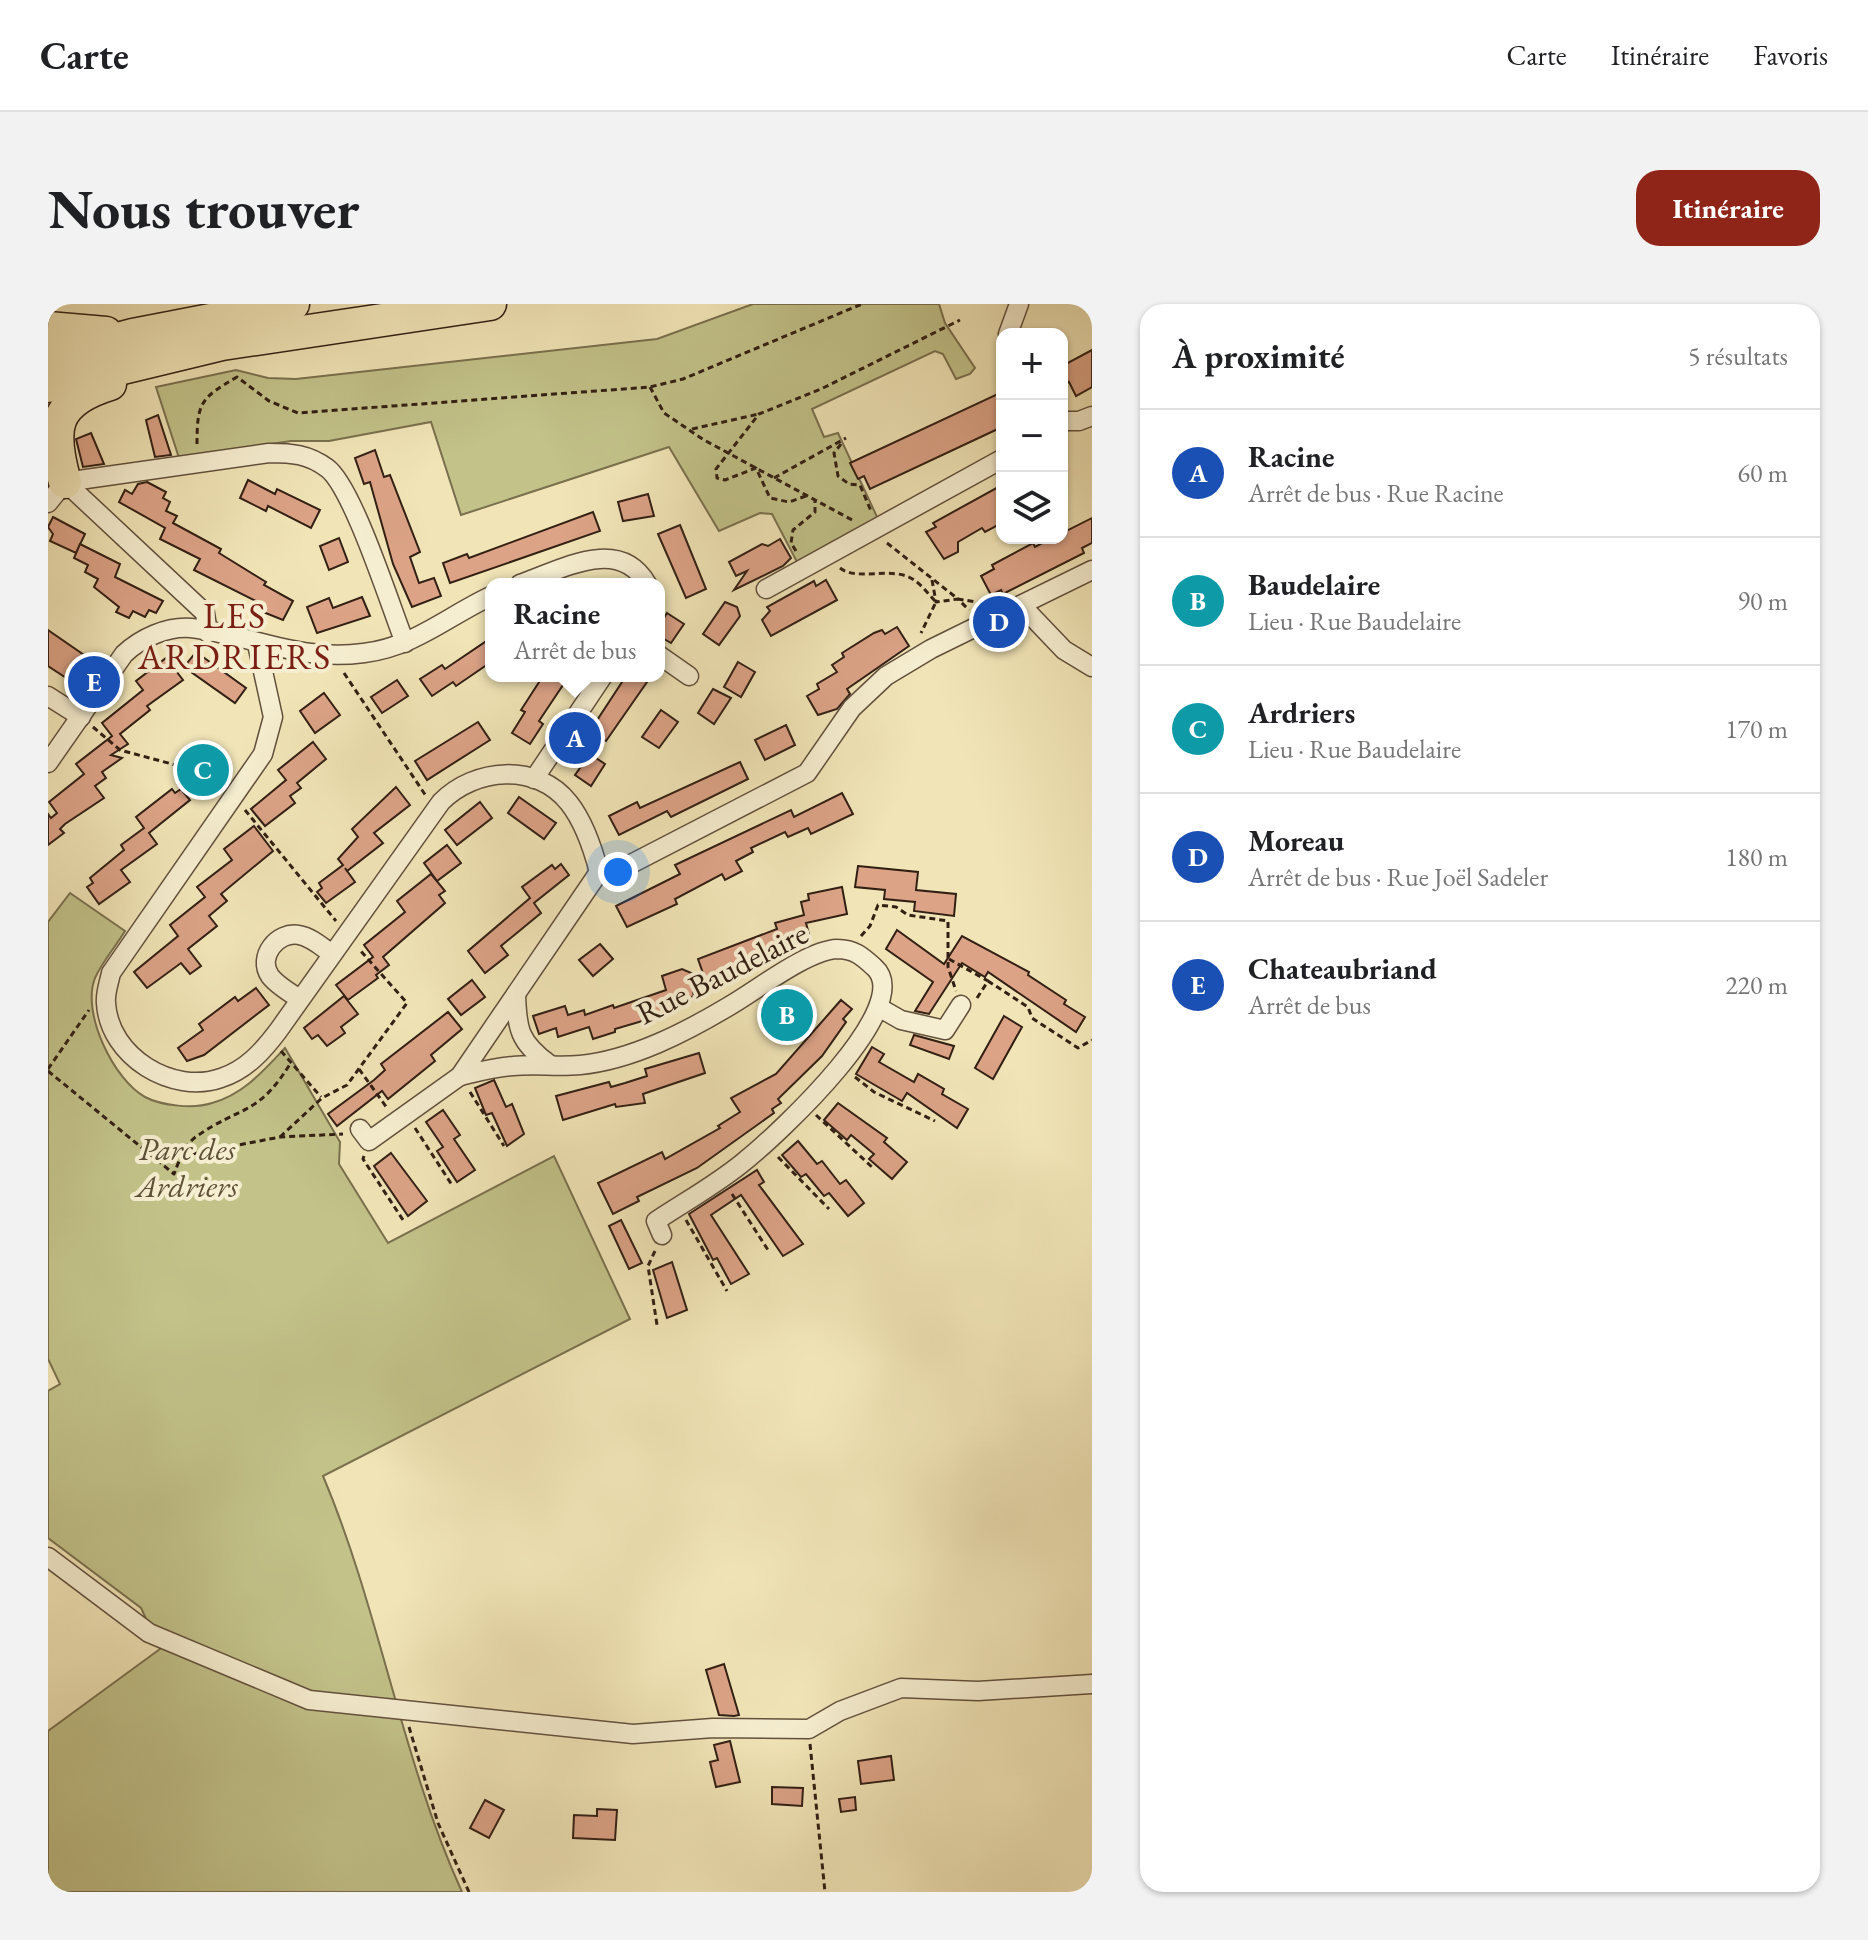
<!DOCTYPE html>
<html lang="fr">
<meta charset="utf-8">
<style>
body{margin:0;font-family:"EB Garamond",serif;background:#f2f2f2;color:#202124}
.controls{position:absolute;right:24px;top:24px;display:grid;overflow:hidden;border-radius:16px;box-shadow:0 2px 6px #0004}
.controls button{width:72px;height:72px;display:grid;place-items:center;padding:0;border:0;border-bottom:2px solid #e0e0e0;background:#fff;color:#202124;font:40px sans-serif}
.you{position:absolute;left:570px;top:568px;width:28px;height:28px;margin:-20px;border:6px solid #fff;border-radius:50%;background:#1a73e8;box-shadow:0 0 0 12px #1a73e833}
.badge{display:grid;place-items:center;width:52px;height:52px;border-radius:50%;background:#8f2418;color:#fff;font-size:26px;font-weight:700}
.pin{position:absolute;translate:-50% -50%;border:4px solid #fff;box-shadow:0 2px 8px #0006}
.popup{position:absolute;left:437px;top:274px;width:180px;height:104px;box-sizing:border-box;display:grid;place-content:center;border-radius:16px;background:#fff;filter:drop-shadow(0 2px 6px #0005);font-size:26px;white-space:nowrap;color:#757577}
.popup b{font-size:30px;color:#202124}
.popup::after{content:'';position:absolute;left:50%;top:100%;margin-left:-16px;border:16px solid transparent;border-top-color:#fff}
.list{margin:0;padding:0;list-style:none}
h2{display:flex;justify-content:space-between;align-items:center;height:104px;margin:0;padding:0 32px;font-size:34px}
h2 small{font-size:26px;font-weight:400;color:#757577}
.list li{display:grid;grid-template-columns:52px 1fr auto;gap:24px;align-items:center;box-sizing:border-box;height:128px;padding:0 32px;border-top:2px solid #e0e0e0}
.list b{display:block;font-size:30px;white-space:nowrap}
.list p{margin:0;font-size:26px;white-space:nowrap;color:#757577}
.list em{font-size:26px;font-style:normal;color:#757577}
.icon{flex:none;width:44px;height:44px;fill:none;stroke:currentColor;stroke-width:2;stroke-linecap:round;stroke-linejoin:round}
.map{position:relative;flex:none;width:1044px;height:1588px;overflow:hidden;border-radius:24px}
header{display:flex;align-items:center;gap:48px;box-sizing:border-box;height:112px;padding:0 40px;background:#fff;border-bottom:2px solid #e0e0e0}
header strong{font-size:38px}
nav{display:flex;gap:44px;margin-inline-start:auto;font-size:28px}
.intro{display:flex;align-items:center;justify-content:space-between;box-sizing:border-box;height:192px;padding:0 48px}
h1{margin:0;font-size:56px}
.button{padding:20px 36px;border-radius:24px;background:#8f2418;color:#fff;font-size:28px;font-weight:700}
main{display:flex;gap:48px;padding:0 48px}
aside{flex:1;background:#fff;border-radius:24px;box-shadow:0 2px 6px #0004}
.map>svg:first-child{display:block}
.green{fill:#c2c289;stroke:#7a704e;stroke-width:2}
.building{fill:#dca387;stroke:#321f14;stroke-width:2}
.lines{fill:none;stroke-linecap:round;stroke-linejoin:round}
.street-casing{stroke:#62503d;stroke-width:21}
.highway-casing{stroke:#321f14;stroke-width:35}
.path{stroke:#321f14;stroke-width:3;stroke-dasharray:6 4;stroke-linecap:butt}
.street{stroke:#f6eed0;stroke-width:18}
.highway{stroke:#f1e5b7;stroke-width:32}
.labels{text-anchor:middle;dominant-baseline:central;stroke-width:8;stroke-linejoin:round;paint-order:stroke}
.street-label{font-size:32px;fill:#321f14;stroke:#f6eed0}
.park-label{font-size:32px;font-style:italic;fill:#5d5037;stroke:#f6eed0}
.quarter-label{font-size:36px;letter-spacing:2px;fill:#7a1f14;stroke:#f6eed0}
</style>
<header>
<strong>Carte</strong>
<nav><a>Carte</a><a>Itinéraire</a><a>Favoris</a></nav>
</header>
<div class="intro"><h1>Nous trouver</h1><a class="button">Itinéraire</a></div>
<main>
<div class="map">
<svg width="1044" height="1588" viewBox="0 0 1044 1588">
<rect width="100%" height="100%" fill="#f1e5b7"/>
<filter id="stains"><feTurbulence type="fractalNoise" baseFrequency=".0025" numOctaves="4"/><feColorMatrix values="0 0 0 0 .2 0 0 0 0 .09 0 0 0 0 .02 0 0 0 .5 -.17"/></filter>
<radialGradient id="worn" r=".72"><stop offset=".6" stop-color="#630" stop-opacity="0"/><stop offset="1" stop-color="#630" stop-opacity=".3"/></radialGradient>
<g class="green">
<polygon points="705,0 891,0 897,19 927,64 922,70 908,75 895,50 887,47 764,105 776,133 790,129 830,215 749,258 724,210 712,209 671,227 621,143 413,211 383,118 281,137 243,137 131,154 108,83 188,66 220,74 248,75 609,35"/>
<path d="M22 589 77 627C68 642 54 658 47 674 33 709 66 776 97 793 114 802 146 805 164 799 196 790 215 767 237 744L292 838 291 860 340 939 506 852 582 1015 275 1172C332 1307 353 1454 414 1588H0V1427L112 1345 93 1304 0 1234V1087L12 1080 0 1055V618Z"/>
</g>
<g class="building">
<polygon points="1044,46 1044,83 1028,92 1021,78 1014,82 1014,62"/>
<polygon points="954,88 954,123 822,185 816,172 810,175 802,159"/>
<polygon points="110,111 123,151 107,153 98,116"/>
<polygon points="43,129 56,160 35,163 28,135"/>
<polygon points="327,146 336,173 342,171 372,248 362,253 371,279 386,274 393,292 364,303 345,260 322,178 316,180 307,154"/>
<polygon points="200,176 227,190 229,185 272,206 263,224 220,202 218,207 192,194"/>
<polygon points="99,178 118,188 115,194 122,198 118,207 129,212 125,219 173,245 171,249 218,278 216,281 245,297 235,316 205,304 208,297 146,266 152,255 112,235 117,224 71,198 77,186 84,190 90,180"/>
<polygon points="954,181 954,219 937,228 934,224 910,238 910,248 896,255 878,228 888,223 885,219"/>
<polygon points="600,190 606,212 575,217 570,198"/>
<polygon points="545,208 552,227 402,279 395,259 419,250 421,254"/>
<polygon points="5,213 37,230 28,249 2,237 5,230 0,223"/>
<polygon points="1044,214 1044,239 1034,244 1036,249 955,290 953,286 943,291 933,272 946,265 944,261 985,239 987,243 1004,234 1014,234 1014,229"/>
<polygon points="632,221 658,285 638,294 610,230"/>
<polygon points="291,234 300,258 281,266 272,242"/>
<polygon points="732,235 743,254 735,262 686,286 699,267 688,272 681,258 714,240 720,242"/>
<polygon points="32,240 72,260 67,273 115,297 108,309 101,306 97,313 85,307 81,314 68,308 71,303 46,283 50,275 37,268 40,261 26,254"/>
<polygon points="778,276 789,296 723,332 714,316 722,307 719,303 766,277 768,282"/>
<polygon points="314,293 322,312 269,329 259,303 281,294 285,304"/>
<polygon points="677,298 689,303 692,312 671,341 655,330"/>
<polygon points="619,309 636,320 623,339 611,332 611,322"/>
<polygon points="849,323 861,342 799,385 802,390 789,405 770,411 759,392 771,385 769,380 789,368 784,361 796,353 794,349 826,329 834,326 837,330"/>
<polygon points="0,326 39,353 35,359 43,368 32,383 0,362"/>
<polygon points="443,334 443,358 408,382 405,378 384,392 372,375 394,361 397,365"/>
<polygon points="148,348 198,384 187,399 136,363"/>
<polygon points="118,354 135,376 99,402 102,406 72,430 80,440 63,451 74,454 54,468 58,474 47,482 56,494 17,520 12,525 16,529 0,541 0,510 3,514 9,509 1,498 36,470 28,460 64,432 54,419 95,386 88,377"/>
<polygon points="690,358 707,368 693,393 676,383"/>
<polygon points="495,372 521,372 491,417 495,420 482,440 464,429 477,408 473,406"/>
<polygon points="578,372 590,372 599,378 558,437 542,427"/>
<polygon points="349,376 360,392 334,409 323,393"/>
<polygon points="665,385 683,394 666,420 650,409"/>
<polygon points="276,389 292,411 267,429 252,407"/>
<polygon points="613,406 630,418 611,444 594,433"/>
<polygon points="430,418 442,436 379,476 367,457"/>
<polygon points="738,421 747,441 717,456 707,436"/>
<polygon points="265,438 278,455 249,479 253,484 242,492 247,499 217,522 203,505 238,476 230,466"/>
<polygon points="542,450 557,460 543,482 527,471"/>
<polygon points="692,458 700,475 623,513 619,507 571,531 561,512 589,498 592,504"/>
<polygon points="348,483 362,501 326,529 335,539 299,567 297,564 307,578 278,599 269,588 274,584 271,579 295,561 290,555 310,533 304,525"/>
<polygon points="124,485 127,489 133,485 142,496 101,529 109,540 73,566 82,578 51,600 39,583 45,579 42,574 76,546 73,541 96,524 88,513"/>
<polygon points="794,489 805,510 763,530 760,524 740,533 737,528 703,544 705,548 688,557 694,567 677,576 674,570 627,595 629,600 579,623 568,602 632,570 627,561 743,506 746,513"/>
<polygon points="471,493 508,519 496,535 460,509"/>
<polygon points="432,498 444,514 409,541 397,526"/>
<polygon points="206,522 225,547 173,590 179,597 161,612 169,622 140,645 153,662 142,670 133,659 99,684 86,668 130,632 122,621 157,593 149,583 184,556 176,545"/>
<polygon points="399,541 413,559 389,577 376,559"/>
<polygon points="513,560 521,571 486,599 493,609 453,642 460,651 437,669 420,647 482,594 474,583 504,561 507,565"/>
<polygon points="810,562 870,568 868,586 908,590 906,612 866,607 867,598 836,595 837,586 807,583"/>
<polygon points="383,570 397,587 391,591 397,599 335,653 341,661 328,671 330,674 300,696 288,681 325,653 316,641 357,608 349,597"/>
<polygon points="794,583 799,610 758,619 761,630 733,639 735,644 698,657 700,663 695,668 645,688 646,692 623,700 625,708 567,725 567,728 545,735 541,723 510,733 508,724 491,730 485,712 517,702 520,711 536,706 537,711 565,701 566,704 618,686 614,672 634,665 657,675 650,655 729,625 727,619 756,611 753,598 761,596 760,590"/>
<polygon points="849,626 896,660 914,632 981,668 980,671 1018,696 1016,700 1037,713 1028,728 940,668 937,673 914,659 881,710 867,707 885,678 838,645"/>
<polygon points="552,640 565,655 545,672 531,656"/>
<polygon points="424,676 437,693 413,711 400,695"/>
<polygon points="208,684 221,701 156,751 139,757 130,744 155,726 151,720 187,693 190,697"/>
<polygon points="296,692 310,710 293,723 297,729 279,742 270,731 264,735 256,724"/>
<polygon points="793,696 804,705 795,715 798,718 774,752 730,795 733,799 724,805 726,809 649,864 589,893 591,897 565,910 550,879 614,848 617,855 672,824 670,822 692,808 683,794 728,770"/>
<polygon points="400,708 414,725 383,751 387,757 340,795 334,787 289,822 280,810 326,776 337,766 333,760"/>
<polygon points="956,712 974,723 945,775 927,764"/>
<polygon points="866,731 906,742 901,755 862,741"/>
<polygon points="824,743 836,750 831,758 866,778 870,770 896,785 894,790 920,805 909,824 859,789 854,797 808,770"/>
<polygon points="651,749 657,769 595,790 597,799 568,803 567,800 515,816 508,792 561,778 563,783 577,779 599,772 597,765"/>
<polygon points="446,776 458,803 464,800 476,830 459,842 444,809 438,811 427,784"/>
<polygon points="790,799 839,834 836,838 859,858 844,875 821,855 826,850 803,831 799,836 776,816"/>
<polygon points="395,806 412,831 406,835 427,866 409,878 389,847 395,843 378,818"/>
<polygon points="750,837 769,860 774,857 792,880 798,876 816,899 800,912 781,889 776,892 758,870 753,873 734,851"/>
<polygon points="343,849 379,897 360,912 326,862"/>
<polygon points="709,866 716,878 711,881 755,940 735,952 693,891 663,911 701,970 683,980 669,954 665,956 641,910"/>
<polygon points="573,916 594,959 581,965 561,922"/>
<polygon points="624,958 639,1006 619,1014 605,966"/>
<polygon points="676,1360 691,1411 686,1412 671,1411 658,1366"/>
<polygon points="682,1437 692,1478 668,1483 662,1458 670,1456 666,1441"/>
<polygon points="843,1452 846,1476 813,1480 810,1457"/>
<polygon points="724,1483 755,1484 754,1502 724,1500"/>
<polygon points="807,1493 808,1506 793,1508 791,1495"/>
<polygon points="437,1496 456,1506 441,1534 422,1524"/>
<polygon points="549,1505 569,1506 567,1536 525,1534 526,1511 549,1512"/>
</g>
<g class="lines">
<g class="street-casing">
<g id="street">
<polyline points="960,30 971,0"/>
<polyline points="1014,117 1031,117 1044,112"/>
<path d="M17 178 221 149C244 149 260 150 279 164 305 183 343 304 357 339"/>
<polyline points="17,178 157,309 160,329"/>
<polyline points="0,199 17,178"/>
<path d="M472 280C513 266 571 231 599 280"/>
<polyline points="718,285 954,155"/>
<polyline points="973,301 1016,346 1044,363"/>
<path d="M209 340 225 413 215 450 63 669C61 679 57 689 58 699 61 753 125 791 173 774 198 766 215 747 230 727L393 498C426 464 489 458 521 499 536 518 545 545 551 568L412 772 321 837 312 825"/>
<polyline points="611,351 641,372"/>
<polyline points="0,392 33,413"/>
<path d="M0 459 76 350C93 334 119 322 143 324 204 331 250 358 316 349 366 343 400 312 443 292"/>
<polyline points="486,475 555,372"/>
<polyline points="551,568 581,561 759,469 804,404 838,372 883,345 1044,266"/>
<path d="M468 690C469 725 471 738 501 760"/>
<path d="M252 695C242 689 229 681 222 672 209 653 229 627 251 631 263 633 274 643 284 650"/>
<polyline points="832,704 853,716 897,726 913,701"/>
<path d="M412 772C429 768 447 763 465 762 487 760 510 763 532 761 584 756 638 728 683 701 709 686 760 646 789 645 806 645 814 652 826 663 870 701 729 831 698 856 671 879 638 897 608 917L614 931"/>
<polyline points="0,1253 101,1329 261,1396 585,1430 665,1424 761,1425 792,1407 853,1384 930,1387 1044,1380"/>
</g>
</g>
<g class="highway-casing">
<g id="highway">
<polyline points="0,24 58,29"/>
<polyline points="0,54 85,31 245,0"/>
<polyline points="0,82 174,40 442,0"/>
<path d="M17 178C2 125 4 98 62 80"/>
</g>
</g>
<g class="path">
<polyline points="602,83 616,109 656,136 806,217"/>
<polyline points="644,125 711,110"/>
<path d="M149 140C149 98 153 94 189 73L221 97 250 109 602 83 635 75 814 0"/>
<polyline points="793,140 786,149 790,172 801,180 812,181 823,207"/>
<polyline points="726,174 798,134"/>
<polyline points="758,192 741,198 722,194 708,164 677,176 669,174 668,165 711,110 773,85 912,16"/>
<polyline points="839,239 910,295 934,299"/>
<polyline points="748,247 743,239 745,226 767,208 767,196"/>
<path d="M792 264C810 278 845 261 866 276 874 281 881 291 888 298L873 329"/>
<polyline points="884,276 888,298 910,295 921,306"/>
<polyline points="296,369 378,492"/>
<polyline points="45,423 72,446 135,463 169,484"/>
<polyline points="197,506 288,617"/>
<polyline points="813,632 822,622 830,601 848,603 860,611 900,617 900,663 908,687"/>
<polyline points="901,655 940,677"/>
<polyline points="929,694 940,677 980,703 984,714 1030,744 1044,736"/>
<polyline points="233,747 273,793"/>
<polyline points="0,765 41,706"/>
<polyline points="311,765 339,804"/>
<path d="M0 767 126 870C131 857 137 840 149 832 192 802 210 812 242 760"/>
<polyline points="807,773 826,788 887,817"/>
<polyline points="422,788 456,842"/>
<polyline points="768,811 825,864"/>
<polyline points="367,824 404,881"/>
<polyline points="232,833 274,794 299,781 359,699 311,645"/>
<polyline points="133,852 232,833 295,830"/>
<polyline points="316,852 315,855 355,916"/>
<polyline points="730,853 781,905"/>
<polyline points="684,890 720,946"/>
<polyline points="638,916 679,987"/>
<polyline points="607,947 600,962 609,1021"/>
<polyline points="361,1423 390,1519 421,1588"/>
<polyline points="762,1440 777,1588"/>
</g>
<use href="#street" class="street"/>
<use href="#highway" class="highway"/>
</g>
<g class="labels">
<g class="street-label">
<text transform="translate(674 669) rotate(-27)">Rue Baudelaire</text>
</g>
<g class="park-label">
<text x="139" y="845">Parc des<tspan x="139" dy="37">Ardriers</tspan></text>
</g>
<g class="quarter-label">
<text x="187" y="311">LES<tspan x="187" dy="41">ARDRIERS</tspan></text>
</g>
</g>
<rect width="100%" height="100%" filter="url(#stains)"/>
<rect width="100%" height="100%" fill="url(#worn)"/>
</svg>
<div class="controls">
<button>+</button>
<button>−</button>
<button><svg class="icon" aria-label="layers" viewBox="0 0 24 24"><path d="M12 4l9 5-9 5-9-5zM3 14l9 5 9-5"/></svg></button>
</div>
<div class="you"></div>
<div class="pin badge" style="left:527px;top:434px;background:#1a4fb4">A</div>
<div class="popup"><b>Racine</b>Arrêt de bus</div>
<div class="pin badge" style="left:739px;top:711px;background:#0f9aa8">B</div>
<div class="pin badge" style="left:155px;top:466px;background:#0f9aa8">C</div>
<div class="pin badge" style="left:951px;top:318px;background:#1a4fb4">D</div>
<div class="pin badge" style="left:46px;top:378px;background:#1a4fb4">E</div>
</div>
<aside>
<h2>À proximité<small>5 résultats</small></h2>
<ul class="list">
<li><span class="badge" style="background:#1a4fb4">A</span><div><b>Racine</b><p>Arrêt de bus · Rue Racine</p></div><em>60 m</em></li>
<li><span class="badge" style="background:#0f9aa8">B</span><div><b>Baudelaire</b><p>Lieu · Rue Baudelaire</p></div><em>90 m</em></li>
<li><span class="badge" style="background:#0f9aa8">C</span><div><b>Ardriers</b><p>Lieu · Rue Baudelaire</p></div><em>170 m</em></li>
<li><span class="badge" style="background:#1a4fb4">D</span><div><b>Moreau</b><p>Arrêt de bus · Rue Joël Sadeler</p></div><em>180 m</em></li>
<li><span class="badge" style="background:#1a4fb4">E</span><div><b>Chateaubriand</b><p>Arrêt de bus</p></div><em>220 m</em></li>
</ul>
</aside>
</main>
